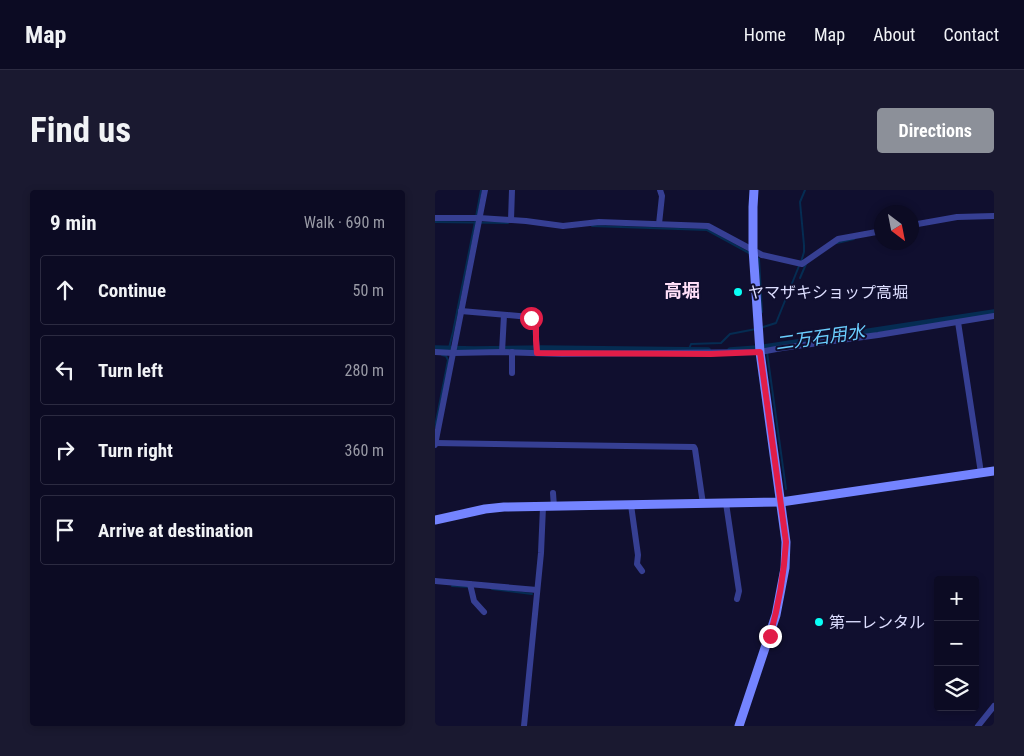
<!DOCTYPE html>
<meta charset="utf-8">
<style>
body{margin:0;font-family:"Roboto Condensed","Noto Sans JP",sans-serif;background:#1a1930;color:#f1f3f6}
.controls{position:absolute;right:15px;bottom:15px;display:grid;overflow:hidden;border-radius:5px;box-shadow:0 2px 8px #0003}
.controls button{width:45px;height:45px;display:grid;place-items:center;padding:0;border:0;border-bottom:1px solid #2c2b41;background:#0c0b23;color:#f1f3f6;font:25px sans-serif}
.compass{position:absolute;left:439px;top:15px;width:45px;height:45px;border-radius:50%;background:#0c0b23;box-shadow:0 2px 8px #0003;rotate:148deg}
.stop{position:absolute;width:15px;height:15px;margin:-11px;border:4px solid #e11d48;border-radius:50%;background:#fff}
.stop.end{background:#e11d48;border-color:#fff;box-shadow:0 1px 5px #0008}
.list{margin:0;padding:0;list-style:none}
h2{display:flex;justify-content:space-between;align-items:center;height:65px;margin:0;padding:0 20px;font-size:21px}
h2 small{font-size:16px;font-weight:400;color:#9a9ba6}
.list li{display:grid;grid-template-columns:32px 1fr auto;gap:15px;align-items:center;box-sizing:border-box;height:70px;margin:0 10px 10px;padding:0 10px;border:1px solid #2c2b41;border-radius:5px}
.list b{display:block;font-size:19px;white-space:nowrap}
.list em{font-size:16px;font-style:normal;color:#9a9ba6}
.icon{flex:none;width:28px;height:28px;fill:none;stroke:currentColor;stroke-width:2;stroke-linecap:round;stroke-linejoin:round}
.map{position:relative;flex:none;width:559px;height:536px;overflow:hidden;border-radius:5px}
header{display:flex;align-items:center;gap:30px;box-sizing:border-box;height:70px;padding:0 25px;background:#0c0b23;border-bottom:1px solid #2c2b41}
header strong{font-size:24px}
nav{display:flex;gap:28px;margin-inline-start:auto;font-size:18px}
.intro{display:flex;align-items:center;justify-content:space-between;box-sizing:border-box;height:120px;padding:0 30px}
h1{margin:0;font-size:35px}
.button{padding:12px 22px;border-radius:5px;background:#8c9099;color:#fff;font-size:18px;font-weight:700}
main{display:flex;gap:30px;padding:0 30px}
aside{flex:1;background:#0c0b23;border-radius:5px;box-shadow:0 2px 8px #0003}
.map>svg:first-child{display:block}
.lines{fill:none;stroke-linecap:round;stroke-linejoin:round}
.stream{stroke:#052c52;stroke-width:2}
.canal{stroke:#052c52;stroke-width:5.5}
.street{stroke:#363f93;stroke-width:6}
.secondary{stroke:#7484ff;stroke-width:9}
.route{stroke:#e11d48;stroke-width:6}
.poi-dot{fill:#09fff6;stroke:#100f2f;stroke-width:2}
.labels{text-anchor:middle;dominant-baseline:central;stroke-width:4;stroke-linejoin:round;paint-order:stroke}
.poi-label{font-size:16px;fill:#dddeff;stroke:#100f2f;text-anchor:start}
.neighbourhood-label{font-size:18px;font-weight:bold;fill:#ffdff8;stroke:#100f2f}
.water-label{font-size:18px;font-style:italic;fill:#6bcfff;stroke:#100f2f}
</style>
<header>
<strong>Map</strong>
<nav><a>Home</a><a>Map</a><a>About</a><a>Contact</a></nav>
</header>
<div class="intro"><h1>Find us</h1><a class="button">Directions</a></div>
<main>
<aside>
<h2>9 min<small>Walk · 690 m</small></h2>
<ul class="list">
<li><svg class="icon" aria-label="ahead" viewBox="0 0 24 24"><path d="M12 20V5M6 11l6-6 6 6"/></svg><div><b>Continue</b></div><em>50 m</em></li>
<li><svg class="icon" aria-label="left" viewBox="0 0 24 24"><path d="M17 20v-9H6M10 6l-5 5 5 5"/></svg><div><b>Turn left</b></div><em>280 m</em></li>
<li><svg class="icon" aria-label="right" viewBox="0 0 24 24"><path d="M7 20v-9h11M14 6l5 5-5 5"/></svg><div><b>Turn right</b></div><em>360 m</em></li>
<li><svg class="icon" aria-label="arrive" viewBox="0 0 24 24"><path d="M6 21V4h12l-3 4 3 4H6"/></svg><div><b>Arrive at destination</b></div></li>
</ul>
</aside>
<div class="map">
<svg width="559" height="536" viewBox="0 0 559 536">
<rect width="100%" height="100%" fill="#100f2f"/>
<g class="lines">
<g class="stream">
<polyline points="41,27 46,0"/>
<polyline points="0,32 73,33"/>
<polyline points="157,36 272,40 316,64"/>
<polyline points="402,53 419,49"/>
<polyline points="322,68 324,69 327,122"/>
<polyline points="366,72 369,62 369,55 365,12 370,0"/>
<polyline points="365,88 371,74"/>
<polyline points="325,138 341,133 364,76"/>
<polyline points="14,158 18,142 40,32"/>
<polyline points="254,159 256,154 286,153 295,144 321,139"/>
<polyline points="332,162 351,299"/>
<polyline points="0,237 13,170 11,166 7,165"/>
<polyline points="17,396 35,397"/>
<polyline points="57,399 97,404"/>
</g>
<g class="canal">
<polyline points="0,158 39,159 107,158 273,160"/>
<polyline points="295,160 322,158 559,122"/>
</g>
<g class="street">
<polyline points="0,28 44,28 91,31 128,36 164,32 273,36 327,65 367,74 403,49 447,41"/>
<polyline points="76,30 77,0"/>
<polyline points="224,34 227,6 225,0"/>
<polyline points="477,35 522,27 559,26"/>
<polyline points="26,121 95,127 100,130 102,163"/>
<polyline points="523,132 546,283"/>
<polyline points="0,162 18,163 67,162 127,164 325,162 347,158 443,145 559,126"/>
<polyline points="67,162 69,125"/>
<polyline points="77,162 77,183"/>
<polyline points="0,253 259,257 260,259 268,314"/>
<polyline points="0,255 50,0"/>
<polyline points="118,303 119,317"/>
<polyline points="291,313 304,401 302,409"/>
<polyline points="196,315 203,365 202,374 207,381"/>
<polyline points="0,391 102,400"/>
<polyline points="35,394 39,411 49,422"/>
<polyline points="89,536 106,363 108,317"/>
<polyline points="543,536 559,516"/>
</g>
<g class="secondary">
<polyline points="0,330 50,319 69,317 346,312 559,281"/>
<polyline points="304,536 341,425 350,378 351,352 325,162 318,59 318,17 319,0"/>
</g>
</g>
<g class="lines">
<path class="route" d="M96 128 100 130 101 132V150L102 163 276 164 325 162 351 352C349 385 344 414 335 446"/>
</g>
<g class="poi-dot">
<circle cx="303" cy="102" r="5"/>
<circle cx="384" cy="432" r="5"/>
</g>
<g class="labels">
<g class="poi-label">
<text x="313" y="102">ヤマザキショップ高堀</text>
<text x="394" y="432">第一レンタル</text>
</g>
<g class="neighbourhood-label">
<text x="247" y="100">高堀</text>
</g>
<g class="water-label">
<text transform="translate(385 147) rotate(-8)">二万石用水</text>
</g>
</g>
</svg>
<div class="controls">
<button>+</button>
<button>−</button>
<button><svg class="icon" aria-label="layers" viewBox="0 0 24 24"><path d="M12 4l9 5-9 5-9-5zM3 14l9 5 9-5"/></svg></button>
</div>
<svg class="compass" viewBox="-18 -18 36 36"><path d="M0-13l5 13h-10z" fill="#e53935"/><path d="M0 13l5-13h-10z" fill="#9a9ba6"/></svg>
<div class="stop" style="left:96px;top:128px"></div>
<div class="stop end" style="left:335px;top:446px"></div>
</div>
</main>
